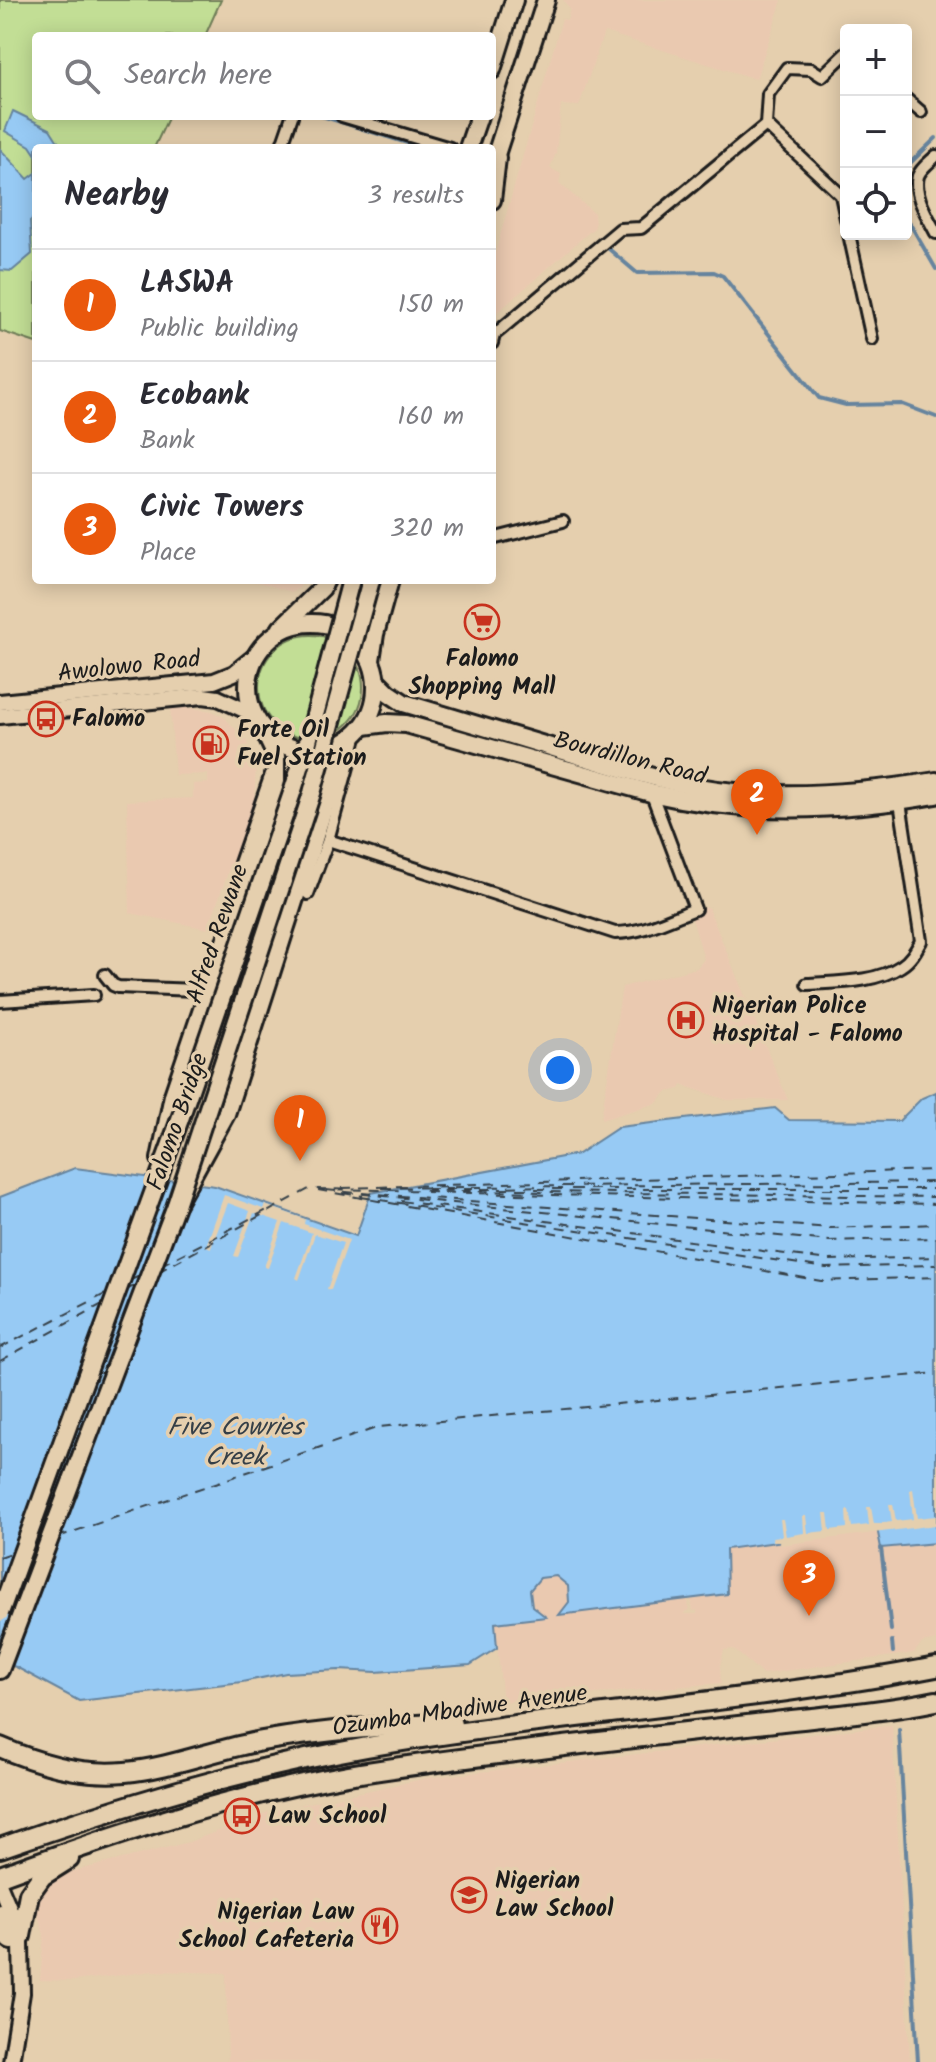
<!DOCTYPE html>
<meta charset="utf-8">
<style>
body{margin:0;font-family:Kalam,sans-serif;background:#f2f2f3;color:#2b2b33}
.controls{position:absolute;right:24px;top:24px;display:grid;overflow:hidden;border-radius:8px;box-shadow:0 4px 20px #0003}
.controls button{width:72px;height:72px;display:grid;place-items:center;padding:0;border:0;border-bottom:2px solid #e1e1e2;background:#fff;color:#2b2b33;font:40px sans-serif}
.you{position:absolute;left:560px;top:1070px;width:28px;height:28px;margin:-20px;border:6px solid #fff;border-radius:50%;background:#1a73e8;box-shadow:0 0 0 12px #1a73e833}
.badge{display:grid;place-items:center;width:52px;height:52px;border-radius:50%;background:#ea580c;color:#fff;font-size:26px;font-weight:700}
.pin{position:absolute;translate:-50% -66px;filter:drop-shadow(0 2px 4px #0008)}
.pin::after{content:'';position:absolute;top:42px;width:28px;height:24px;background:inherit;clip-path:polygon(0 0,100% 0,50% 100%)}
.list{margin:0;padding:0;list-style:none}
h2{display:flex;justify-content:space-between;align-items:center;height:104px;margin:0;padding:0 32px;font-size:34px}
h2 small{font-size:26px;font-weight:400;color:#7c7c81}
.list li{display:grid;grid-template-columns:52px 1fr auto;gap:24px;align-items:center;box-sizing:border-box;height:112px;padding:0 32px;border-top:2px solid #e1e1e2}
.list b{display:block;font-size:30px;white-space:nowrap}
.list p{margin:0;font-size:26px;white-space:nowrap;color:#7c7c81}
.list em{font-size:26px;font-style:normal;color:#7c7c81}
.icon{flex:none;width:44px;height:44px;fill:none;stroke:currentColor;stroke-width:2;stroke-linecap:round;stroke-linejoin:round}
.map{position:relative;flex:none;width:936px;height:2062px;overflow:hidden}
.search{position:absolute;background:#fff;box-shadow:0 4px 20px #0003;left:32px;top:32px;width:464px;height:88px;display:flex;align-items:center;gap:20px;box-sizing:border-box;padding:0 28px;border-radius:8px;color:#7c7c81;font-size:30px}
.panel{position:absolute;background:#fff;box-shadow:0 4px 20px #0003;left:32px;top:144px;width:464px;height:440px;border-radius:8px}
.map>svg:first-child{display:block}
.built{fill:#eac9b0}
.green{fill:#c2de95;stroke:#6f7d58;stroke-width:2}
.water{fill:#97caf4;stroke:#66849e;stroke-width:2}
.pier{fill:#e5cfae}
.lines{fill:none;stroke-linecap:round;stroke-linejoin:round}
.stream{stroke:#66849e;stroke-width:4}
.ferry{stroke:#353f47;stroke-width:2;stroke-dasharray:10 8;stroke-linecap:butt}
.street-casing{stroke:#1c1c1c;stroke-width:16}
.secondary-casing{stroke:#1c1c1c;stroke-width:20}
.primary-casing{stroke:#1c1c1c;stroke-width:22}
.highway-casing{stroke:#1c1c1c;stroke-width:24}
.street{stroke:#e5cfae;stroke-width:10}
.secondary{stroke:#e5cfae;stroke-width:14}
.primary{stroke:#e5cfae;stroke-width:16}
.highway{stroke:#e5cfae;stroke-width:18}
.primary-bridge-casing{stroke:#1c1c1c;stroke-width:22;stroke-linecap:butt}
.primary-bridge{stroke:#e5cfae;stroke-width:16}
.labels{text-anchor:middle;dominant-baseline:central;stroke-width:7;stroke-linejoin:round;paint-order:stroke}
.poi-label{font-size:24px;font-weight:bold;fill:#1c1c1c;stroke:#e5cfae;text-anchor:start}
.street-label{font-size:24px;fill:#1c1c1c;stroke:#e5cfae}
.water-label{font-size:26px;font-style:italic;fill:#353f47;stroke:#e5cfae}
</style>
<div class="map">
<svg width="936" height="2062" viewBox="0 0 936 2062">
<rect width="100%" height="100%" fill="#e5cfae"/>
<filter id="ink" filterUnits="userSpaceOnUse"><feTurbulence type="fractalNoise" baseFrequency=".0125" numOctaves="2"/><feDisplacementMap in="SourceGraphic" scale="16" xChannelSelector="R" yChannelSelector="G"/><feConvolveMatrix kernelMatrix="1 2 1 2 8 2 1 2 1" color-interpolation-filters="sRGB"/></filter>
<g filter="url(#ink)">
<g class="built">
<polygon points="563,0 782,0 756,79 604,32 579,106 561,105 556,153 550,168 561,174 559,183 594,213 595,227 492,317 492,264 562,19 567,20 570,9"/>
<polygon points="251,580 304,580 299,588 292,592"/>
<polygon points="170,705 212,711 225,718 247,741 256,767 254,801 248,826 238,859 233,858 208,929 130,913 127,801 193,798 193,784 208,783 208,774 175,775"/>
<polygon points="708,907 788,1100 727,1100 682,1085 680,1089 666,1092 657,1103 601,1120 622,987 697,968 704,959 690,912"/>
<polygon points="878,1528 881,1548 936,1543 936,1640 922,1643 914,1653 763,1674 733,1649 724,1650 720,1665 721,1683 503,1702 495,1623 545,1617 532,1606 530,1590 540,1578 556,1576 568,1586 569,1602 561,1615 688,1599 689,1611 685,1611 685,1614 697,1614 697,1610 693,1611 691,1599 727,1594 725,1549"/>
<polygon points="892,1725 910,2062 228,2062 226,1973 153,1971 73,1981 40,1980 44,1934 37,1913 35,1899 45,1885 59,1875 189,1842 271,1811 428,1778"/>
</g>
<g class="green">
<polygon points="0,0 221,0 205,36 36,36 36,116 169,116 154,148 36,148 36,343 0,331"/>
<circle cx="311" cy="687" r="52"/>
</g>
<g class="water">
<polygon points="13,111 50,129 62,148 36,148 36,155 30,146 5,131"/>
<polygon points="0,149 28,179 36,173 36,216 30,221 32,254 12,271 0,270"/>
<polygon points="936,1092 936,1543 881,1548 877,1528 726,1549 727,1594 559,1615 569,1602 568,1586 556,1576 540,1578 530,1590 532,1606 546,1617 495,1623 497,1648 470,1665 376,1672 339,1670 286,1673 242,1682 79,1701 16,1667 0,1663 0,1197 75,1168 215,1186 356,1236 371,1193 578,1154 619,1127 775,1108 789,1120 899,1121 922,1098"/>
</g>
<g class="pier">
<polygon points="224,1195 263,1209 265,1205 305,1219 304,1224 349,1240 331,1290 327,1289 343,1243 315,1234 299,1280 296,1278 312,1233 284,1223 268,1268 264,1267 280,1222 254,1213 238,1257 234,1256 250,1211 228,1203 211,1248 206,1246"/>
<polygon points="913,1489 917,1518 936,1516 936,1525 780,1545 779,1541 773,1541 772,1537 782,1536 780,1519 783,1519 786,1536 804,1533 803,1516 806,1516 808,1533 826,1531 824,1513 828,1513 830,1530 847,1528 846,1510 849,1510 852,1527 869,1525 867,1507 871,1507 874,1524 892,1522 889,1504 893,1504 896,1521 913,1519 910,1490"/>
</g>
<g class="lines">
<g class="stream">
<polyline points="322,116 423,148"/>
<polyline points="906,167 936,138"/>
<polyline points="906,217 936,269"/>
<polyline points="603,244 637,273 714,272 723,276 819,398 846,405 902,404 936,417"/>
<polyline points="881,1548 891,1630"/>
<polyline points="892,1641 893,1652"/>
<polyline points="899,1729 918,2062"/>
</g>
<g class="ferry">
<polyline points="342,1188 936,1170"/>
<polyline points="382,1188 936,1182"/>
<polyline points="427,1189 936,1189"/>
<polyline points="318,1190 821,1281 936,1277"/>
<polyline points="326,1190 829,1241 936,1238"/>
<polyline points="426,1192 936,1204"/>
<polyline points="342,1193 363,1196"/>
<polyline points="362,1193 830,1228 936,1224"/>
<polyline points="361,1197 826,1268 936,1265"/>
<polyline points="401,1201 828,1260 936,1257"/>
<polyline points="161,1265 269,1209"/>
<polyline points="158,1272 309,1189 936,1197"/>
<polyline points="129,1281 141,1275"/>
<polyline points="127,1290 139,1283"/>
<polyline points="0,1348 109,1292"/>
<polyline points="0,1361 104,1303"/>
<polyline points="58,1537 379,1427 936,1373"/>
<polyline points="0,1557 14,1552"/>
</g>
<g class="street-casing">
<g id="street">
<polyline points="906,99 921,112"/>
<polyline points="342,116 450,148"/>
<polyline points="766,125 841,195 846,219"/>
<polyline points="281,148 292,116"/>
<path d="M936 156C930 162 921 168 918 176 913 195 928 217 936 233"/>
<polyline points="849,234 872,339"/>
<polyline points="492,343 494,335 620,229 641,228 766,125 768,94 787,68 811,69 822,76 846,53"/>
<polyline points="492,539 563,521"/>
<path d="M328 840 615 933C643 933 669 919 695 909L651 792"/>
<polyline points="240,863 271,774"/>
<polyline points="308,894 328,840 357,734"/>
<polyline points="105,975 113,985 118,987 196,990"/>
<path d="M807 984C837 982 876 983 901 966 911 960 916 950 921 941L900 802"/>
<polyline points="0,1001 94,995"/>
</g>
</g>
<g class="secondary-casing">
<g id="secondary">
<polyline points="0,702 214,681 234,673 255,656"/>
<polyline points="0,716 203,696 218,698 253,714"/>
<polyline points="0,1886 21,1936 21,1943 22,1993 11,2062"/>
<polyline points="0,1912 10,1935"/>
</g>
</g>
<g class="primary-casing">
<g id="primary">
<polyline points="492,70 514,0"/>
<polyline points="468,148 479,116"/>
<polyline points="492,167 546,0"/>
<polyline points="492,200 497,158"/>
<circle cx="312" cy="687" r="64"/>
<polyline points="281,628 322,588 326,580"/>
<polyline points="371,660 375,634 390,580"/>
<path d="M377 681 389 693 404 703C461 720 518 737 574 754 627 770 680 787 735 792 802 798 869 792 936 781"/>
<path d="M364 726 387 723 406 724 651 793C745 815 841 812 936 795"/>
<polyline points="160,1159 173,1095 276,791 276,756 263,729"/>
<polyline points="0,1670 176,1205 226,1114 345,742"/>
</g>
</g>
<g class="highway-casing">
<g id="highway">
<path d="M0 1747C39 1764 82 1776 125 1772 171 1768 216 1749 262 1741 325 1730 388 1725 452 1724"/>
<path d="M0 1848C120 1806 242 1769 367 1747 556 1714 748 1703 936 1667"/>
<path d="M0 1876C113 1835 229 1796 348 1775 420 1763 492 1755 564 1746 628 1739 692 1731 756 1724 816 1717 876 1713 936 1701"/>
<polyline points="0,1931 12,1940"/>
<polyline points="21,1936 29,1894 42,1876 69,1859"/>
</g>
</g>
<use href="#street" class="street"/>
<use href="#secondary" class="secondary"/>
<use href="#primary" class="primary"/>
<use href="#highway" class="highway"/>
<g class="primary-bridge-casing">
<g id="primary-bridge">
<polyline points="176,1205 312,793 371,580"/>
<polyline points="0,1613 180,1119 293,790 307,745 351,580"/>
</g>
</g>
<use href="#primary-bridge" class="primary-bridge"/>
</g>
</g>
<defs>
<g id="supermarket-ring" transform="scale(1.8)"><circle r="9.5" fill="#e5cfae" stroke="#c8321e" stroke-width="1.5"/><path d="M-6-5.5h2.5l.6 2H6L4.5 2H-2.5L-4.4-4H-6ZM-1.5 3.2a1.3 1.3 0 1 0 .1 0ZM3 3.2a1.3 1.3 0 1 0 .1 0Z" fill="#c8321e"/></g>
<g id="bus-ring" transform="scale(1.8)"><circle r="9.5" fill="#e5cfae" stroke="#c8321e" stroke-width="1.5"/><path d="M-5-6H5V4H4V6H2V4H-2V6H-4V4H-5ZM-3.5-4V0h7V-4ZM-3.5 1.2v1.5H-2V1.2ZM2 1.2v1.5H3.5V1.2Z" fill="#c8321e"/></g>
<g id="fuel-ring" transform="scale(1.8)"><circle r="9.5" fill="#e5cfae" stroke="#c8321e" stroke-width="1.5"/><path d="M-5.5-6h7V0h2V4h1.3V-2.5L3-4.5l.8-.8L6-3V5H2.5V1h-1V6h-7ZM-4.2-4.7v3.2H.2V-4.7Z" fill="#c8321e"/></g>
<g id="hospital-ring" transform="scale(1.8)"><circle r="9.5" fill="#e5cfae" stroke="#c8321e" stroke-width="1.5"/><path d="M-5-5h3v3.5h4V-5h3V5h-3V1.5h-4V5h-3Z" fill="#c8321e"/></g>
<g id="university-ring" transform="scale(1.8)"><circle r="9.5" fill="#e5cfae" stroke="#c8321e" stroke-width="1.5"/><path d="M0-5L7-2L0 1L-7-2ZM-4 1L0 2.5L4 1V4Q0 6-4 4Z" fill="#c8321e"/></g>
<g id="restaurant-ring" transform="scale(1.8)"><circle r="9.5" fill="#e5cfae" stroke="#c8321e" stroke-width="1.5"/><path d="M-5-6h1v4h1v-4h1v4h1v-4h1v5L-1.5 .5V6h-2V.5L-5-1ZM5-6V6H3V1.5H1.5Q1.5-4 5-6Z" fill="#c8321e"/></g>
</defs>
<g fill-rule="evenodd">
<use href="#supermarket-ring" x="482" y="622"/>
<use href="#bus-ring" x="46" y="719"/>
<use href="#fuel-ring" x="211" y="744"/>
<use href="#hospital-ring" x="686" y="1020"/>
<use href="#bus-ring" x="242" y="1816"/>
<use href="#university-ring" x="469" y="1895"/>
<use href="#restaurant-ring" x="380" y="1926"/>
</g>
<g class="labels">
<g class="poi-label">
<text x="482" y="659" text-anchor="middle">Falomo<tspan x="482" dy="28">Shopping Mall</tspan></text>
<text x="72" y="719">Falomo</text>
<text x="237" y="730">Forte Oil<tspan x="237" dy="28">Fuel Station</tspan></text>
<text x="712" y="1006">Nigerian Police<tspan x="712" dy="28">Hospital - Falomo</tspan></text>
<text x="268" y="1816">Law School</text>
<text x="495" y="1881">Nigerian<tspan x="495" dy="28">Law School</tspan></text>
<text x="354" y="1912" text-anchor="end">Nigerian Law<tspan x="354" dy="28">School Cafeteria</tspan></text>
</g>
<g class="street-label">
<text transform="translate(129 667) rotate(-6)">Awolowo Road</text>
<text transform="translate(630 759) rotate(14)">Bourdillon Road</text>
<text transform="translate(218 934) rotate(-71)">Alfred Rewane</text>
<text transform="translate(178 1122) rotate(-71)">Falomo Bridge</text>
<text transform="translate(460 1711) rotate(-8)">Ozumba Mbadiwe Avenue</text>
</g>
<g class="water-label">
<text x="235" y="1428">Five Cowries<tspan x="235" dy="30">Creek</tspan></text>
</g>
</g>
</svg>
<div class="controls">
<button>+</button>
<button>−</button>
<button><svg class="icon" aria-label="locate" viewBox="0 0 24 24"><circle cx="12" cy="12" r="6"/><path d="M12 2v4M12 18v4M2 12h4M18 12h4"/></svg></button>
</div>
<div class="you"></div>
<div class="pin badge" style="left:300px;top:1161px">1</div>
<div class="pin badge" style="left:757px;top:835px">2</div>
<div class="pin badge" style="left:809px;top:1616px">3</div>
<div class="search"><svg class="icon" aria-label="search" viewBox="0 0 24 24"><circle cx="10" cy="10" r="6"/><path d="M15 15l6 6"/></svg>Search here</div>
<section class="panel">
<h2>Nearby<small>3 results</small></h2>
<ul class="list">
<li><span class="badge">1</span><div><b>LASWA</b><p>Public building</p></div><em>150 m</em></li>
<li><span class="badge">2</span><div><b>Ecobank</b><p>Bank</p></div><em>160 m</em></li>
<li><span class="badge">3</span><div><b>Civic Towers</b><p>Place</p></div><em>320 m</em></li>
</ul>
</section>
</div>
